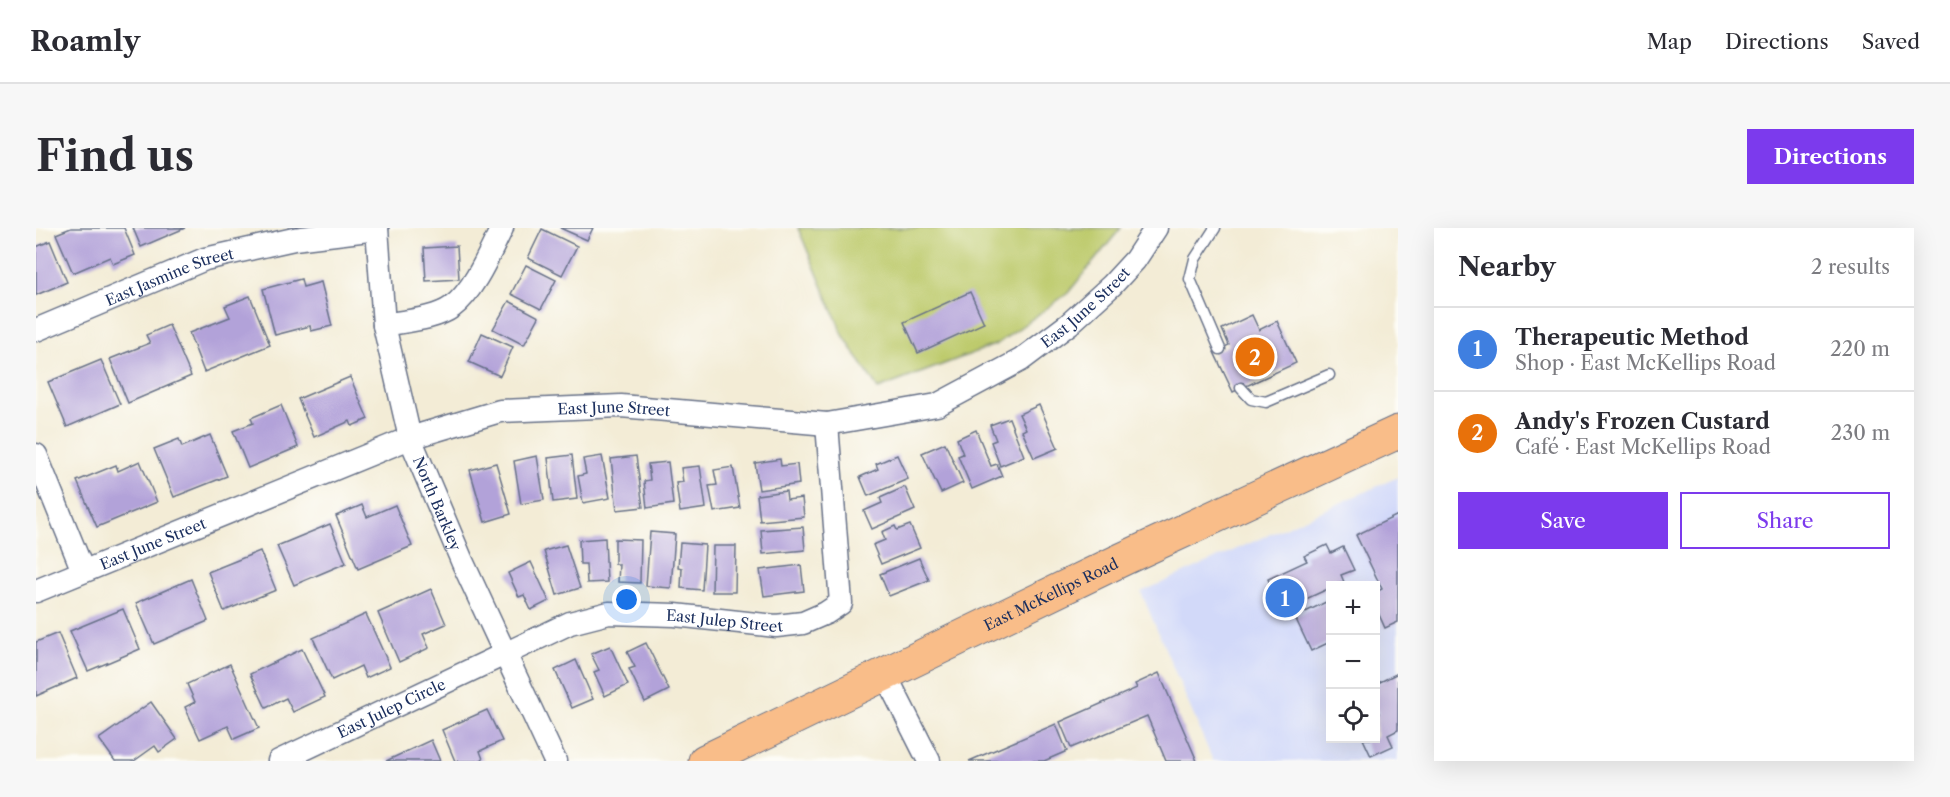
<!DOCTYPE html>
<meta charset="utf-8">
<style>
body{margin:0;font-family:"Libre Caslon Text",serif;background:#f7f7f7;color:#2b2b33}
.controls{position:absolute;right:18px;bottom:18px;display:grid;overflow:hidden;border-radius:0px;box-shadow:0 6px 24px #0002}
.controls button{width:54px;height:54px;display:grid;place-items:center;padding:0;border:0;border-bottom:2px solid #e1e1e2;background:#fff;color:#2b2b33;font:30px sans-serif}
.you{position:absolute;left:591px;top:372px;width:21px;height:21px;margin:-15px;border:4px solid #fff;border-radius:50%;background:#1a73e8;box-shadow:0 0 0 9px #1a73e833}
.badge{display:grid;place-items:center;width:39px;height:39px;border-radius:50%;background:#7c3aed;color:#fff;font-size:20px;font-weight:700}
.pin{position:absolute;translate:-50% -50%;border:3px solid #fff;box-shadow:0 2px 6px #0006}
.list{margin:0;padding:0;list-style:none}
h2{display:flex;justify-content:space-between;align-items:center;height:78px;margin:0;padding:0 24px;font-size:26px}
h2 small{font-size:20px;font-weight:400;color:#7c7c81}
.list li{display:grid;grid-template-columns:39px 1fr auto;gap:18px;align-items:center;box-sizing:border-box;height:84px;padding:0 24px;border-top:2px solid #e1e1e2}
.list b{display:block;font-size:22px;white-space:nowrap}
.list p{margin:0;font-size:20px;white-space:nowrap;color:#7c7c81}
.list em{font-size:20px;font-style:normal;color:#7c7c81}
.actions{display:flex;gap:12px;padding:18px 24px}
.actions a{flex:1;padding:14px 0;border:2px solid #7c3aed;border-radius:0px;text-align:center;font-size:21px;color:#7c3aed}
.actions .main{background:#7c3aed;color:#fff}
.icon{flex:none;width:33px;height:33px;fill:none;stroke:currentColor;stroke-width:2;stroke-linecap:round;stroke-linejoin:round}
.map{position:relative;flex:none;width:1362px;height:533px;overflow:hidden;border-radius:0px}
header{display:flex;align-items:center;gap:36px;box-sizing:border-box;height:84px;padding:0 30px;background:#fff;border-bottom:2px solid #e1e1e2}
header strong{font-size:28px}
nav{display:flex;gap:33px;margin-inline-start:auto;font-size:21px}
.intro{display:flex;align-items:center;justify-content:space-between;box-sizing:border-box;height:144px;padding:0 36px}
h1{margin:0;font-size:42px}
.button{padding:15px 27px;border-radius:0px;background:#7c3aed;color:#fff;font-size:21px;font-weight:700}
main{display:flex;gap:36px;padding:0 36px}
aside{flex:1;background:#fff;border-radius:0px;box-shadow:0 6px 24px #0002}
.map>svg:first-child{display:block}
.built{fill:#d2d9f9;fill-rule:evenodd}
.green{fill:#bdca6c;stroke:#6c7c65;stroke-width:1.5}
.building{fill:#b2a2d9}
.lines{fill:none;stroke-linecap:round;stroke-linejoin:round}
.lane-casing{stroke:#677188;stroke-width:13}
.street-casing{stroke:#677188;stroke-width:25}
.primary-casing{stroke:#677188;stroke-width:35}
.lane{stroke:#fff;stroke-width:10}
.street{stroke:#fff;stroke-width:22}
.primary{stroke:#f9bd89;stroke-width:33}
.labels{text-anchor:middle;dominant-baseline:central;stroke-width:4.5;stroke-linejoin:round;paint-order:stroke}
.street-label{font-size:15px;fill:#1b2f5e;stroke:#fdfcf7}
</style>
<header>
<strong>Roamly</strong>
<nav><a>Map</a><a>Directions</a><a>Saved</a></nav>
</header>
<div class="intro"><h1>Find us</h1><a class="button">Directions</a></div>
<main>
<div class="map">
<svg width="1362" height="533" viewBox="0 0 1362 533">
<rect width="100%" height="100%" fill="#fdfcf7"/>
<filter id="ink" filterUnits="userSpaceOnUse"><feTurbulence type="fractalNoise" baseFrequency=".0167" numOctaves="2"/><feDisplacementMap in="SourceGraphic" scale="12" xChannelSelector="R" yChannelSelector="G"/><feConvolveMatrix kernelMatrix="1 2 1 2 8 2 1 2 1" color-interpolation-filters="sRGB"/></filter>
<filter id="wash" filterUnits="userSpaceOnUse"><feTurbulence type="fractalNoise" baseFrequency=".008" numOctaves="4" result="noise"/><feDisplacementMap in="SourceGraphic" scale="24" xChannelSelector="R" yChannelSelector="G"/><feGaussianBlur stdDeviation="1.35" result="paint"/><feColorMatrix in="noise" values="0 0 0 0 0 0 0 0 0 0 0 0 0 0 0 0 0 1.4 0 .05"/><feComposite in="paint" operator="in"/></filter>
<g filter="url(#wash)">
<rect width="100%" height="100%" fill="#f3ecd6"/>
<path class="built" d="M1362 249V533H1177L1105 364ZM1294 358H1340V511H1294Z"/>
<polygon class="green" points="762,0 1085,0 1032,65 961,116 842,161 807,107"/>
<g id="blocks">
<g class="building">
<polygon points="35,0 88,0 99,27 77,36 74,29 37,45 20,6"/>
<polygon points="97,0 149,0 105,19"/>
<polygon points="524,0 557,0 551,12"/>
<polygon points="506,1 541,18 526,47 492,30"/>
<polygon points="14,13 31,54 0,67 0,19"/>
<polygon points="421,18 423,51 390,53 388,20"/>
<polygon points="490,37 520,52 505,81 475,66"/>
<polygon points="265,51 267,59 285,54 296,98 275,103 274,98 239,107 227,61"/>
<polygon points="934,64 948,95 882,125 868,94"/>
<polygon points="214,68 234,117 168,144 153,105 194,89 189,78"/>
<polygon points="473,73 503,89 488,117 457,101"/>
<polygon points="1216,87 1223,102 1241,93 1260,135 1197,164 1178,124 1193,117 1186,101"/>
<polygon points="133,97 155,148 92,175 74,131 114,115 110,107"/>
<polygon points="446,105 477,119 464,148 433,134"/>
<polygon points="65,132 84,176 31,199 12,154"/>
<polygon points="314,149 332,191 316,198 314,193 278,209 262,171"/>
<polygon points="245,177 262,219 212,240 197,203 217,195 215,190"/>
<polygon points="1003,177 1022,220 998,230 986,203 990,201 983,186"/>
<polygon points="973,190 988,228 964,238 955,214 960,212 954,197"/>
<polygon points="940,202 955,238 961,236 966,248 936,261 922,228 927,226 921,211"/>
<polygon points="174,207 191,248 138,269 118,221 143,211 146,219"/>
<polygon points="909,215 927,255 905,265 886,225"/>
<polygon points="536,227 541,271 517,274 512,230"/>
<polygon points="861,227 872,251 832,268 824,249 842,241 840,236"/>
<polygon points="501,228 508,272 485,276 478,233"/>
<polygon points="566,228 574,270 547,275 542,248 550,246 547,231"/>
<polygon points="600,228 607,279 581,282 575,231"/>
<polygon points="744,231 745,238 761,236 763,256 723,262 719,235"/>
<polygon points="104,233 121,274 61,299 41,253 80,237 82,243"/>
<polygon points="632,234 637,276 611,280 608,253 614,252 612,236"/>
<polygon points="460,235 475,286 449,294 434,242"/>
<polygon points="664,238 670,280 644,284 640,255 647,254 645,240"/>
<polygon points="697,239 704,280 678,284 673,258 681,257 678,242"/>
<polygon points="869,259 879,282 836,301 828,283 846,275 844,270"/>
<polygon points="750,263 751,272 766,270 768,289 724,293 721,267"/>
<polygon points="326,277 331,289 359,277 376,318 322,341 300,288"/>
<polygon points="1362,287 1362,394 1349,400 1340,380 1340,364 1346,361 1320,307"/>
<polygon points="294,296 310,335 258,357 241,318"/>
<polygon points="874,297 884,320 845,336 837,317 849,312 846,304 859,298 861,302"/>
<polygon points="767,299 769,322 727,326 725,302"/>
<polygon points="614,304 639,306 635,360 610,358"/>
<polygon points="569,310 571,354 551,355 550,336 544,336 543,312"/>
<polygon points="579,311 605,312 604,355 582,354 583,336 579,336"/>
<polygon points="644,315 669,317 666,362 645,360 646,340 642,339"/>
<polygon points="530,317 544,360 521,367 508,323"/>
<polygon points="1291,317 1295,325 1307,319 1318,342 1305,347 1308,354 1294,358 1294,360 1246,382 1232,351 1271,333 1268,328"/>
<polygon points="677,318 700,318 699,364 676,364"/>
<polygon points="224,323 240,362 188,383 172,344"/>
<polygon points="883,330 893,352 853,368 844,346"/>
<polygon points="495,334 513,373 495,382 488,367 483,369 472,345"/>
<polygon points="765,337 768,363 728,368 724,342"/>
<polygon points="155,351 172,393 118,416 100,375"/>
<polygon points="395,361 410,396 387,406 393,420 363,434 342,385"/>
<polygon points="1294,372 1294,414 1275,423 1259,389"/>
<polygon points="87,381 104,421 52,443 34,403"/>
<polygon points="330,386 354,439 330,450 325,438 296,452 277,410"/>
<polygon points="22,405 41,450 0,468 0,414"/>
<polygon points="610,415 633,462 609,474 593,441 599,439 591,424"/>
<polygon points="574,418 592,457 569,468 558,444 563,442 555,426"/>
<polygon points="266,421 289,469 257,484 250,470 230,480 214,446"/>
<polygon points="540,432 557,471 536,480 519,442"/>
<polygon points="194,436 223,500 198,511 192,498 164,511 149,479 159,474 151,456"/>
<polygon points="1123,445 1161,533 1130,533 1111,488 1035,520 1024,494 1101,460 1099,456"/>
<polygon points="1362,445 1362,502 1352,507 1357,518 1335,528 1327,511 1340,511 1340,486 1343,485 1340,478 1340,456"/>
<polygon points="115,474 141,511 123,524 119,518 98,533 79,533 63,511"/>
<polygon points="451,482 466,513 444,523 447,531 442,533 419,533 406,502"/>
<polygon points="1020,496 1031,523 1008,533 933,533"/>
<polygon points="395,512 404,533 350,533"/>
</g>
</g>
</g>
<g filter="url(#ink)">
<use href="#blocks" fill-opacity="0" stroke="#677188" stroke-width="1.5"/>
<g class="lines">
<g class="lane-casing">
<g id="lane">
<polyline points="1179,0 1159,31 1154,51 1184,121"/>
<polyline points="1205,160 1215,171 1230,174 1293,147"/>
</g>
</g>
<g class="street-casing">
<g id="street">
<path id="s1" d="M341 0 348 97 374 210 426 333 519 533"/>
<path d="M348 97C368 93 400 91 416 79 438 63 454 24 466 0"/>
<path id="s2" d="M0 102 169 31 258 11 341 1"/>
<polyline points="0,227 47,343"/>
<path id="s3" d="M0 363 374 210 464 183 585 178 791 196 901 177 985 132 1033 96 1076 57 1099 32 1120 0"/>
<polyline points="849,446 893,533"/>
<path id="s4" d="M243 533 534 395 573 385 639 387 740 398 767 395 790 385 805 375 791 196"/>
</g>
</g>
<g class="primary-casing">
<g id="primary">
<path id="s5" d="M669 533 1087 331 1362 204"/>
</g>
</g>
<use href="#lane" class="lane"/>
<use href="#street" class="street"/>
<use href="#primary" class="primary"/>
</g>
</g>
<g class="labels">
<g class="street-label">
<text stroke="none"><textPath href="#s2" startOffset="144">East Jasmine Street</textPath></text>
<text stroke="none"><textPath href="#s3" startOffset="1116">East June Street</textPath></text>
<text stroke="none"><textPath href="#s3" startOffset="612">East June Street</textPath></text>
<text stroke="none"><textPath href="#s1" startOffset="284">North Barkley</textPath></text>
<text stroke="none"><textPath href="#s3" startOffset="126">East June Street</textPath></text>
<text stroke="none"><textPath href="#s5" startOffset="384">East McKellips Road</textPath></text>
<text stroke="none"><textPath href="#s4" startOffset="478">East Julep Street</textPath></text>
<text stroke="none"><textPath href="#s4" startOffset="124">East Julep Circle</textPath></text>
</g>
</g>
</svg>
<div class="controls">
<button>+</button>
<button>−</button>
<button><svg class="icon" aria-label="locate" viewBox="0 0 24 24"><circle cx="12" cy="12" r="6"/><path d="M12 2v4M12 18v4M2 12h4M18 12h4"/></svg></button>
</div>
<div class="you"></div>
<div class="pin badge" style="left:1249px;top:370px;background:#3f7fe0">1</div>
<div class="pin badge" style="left:1219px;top:129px;background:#e8710a">2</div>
</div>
<aside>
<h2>Nearby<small>2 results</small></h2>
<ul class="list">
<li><span class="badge" style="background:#3f7fe0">1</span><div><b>Therapeutic Method</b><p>Shop · East McKellips Road</p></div><em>220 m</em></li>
<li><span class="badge" style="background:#e8710a">2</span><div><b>Andy's Frozen Custard</b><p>Café · East McKellips Road</p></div><em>230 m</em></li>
</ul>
<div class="actions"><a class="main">Save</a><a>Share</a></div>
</aside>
</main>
